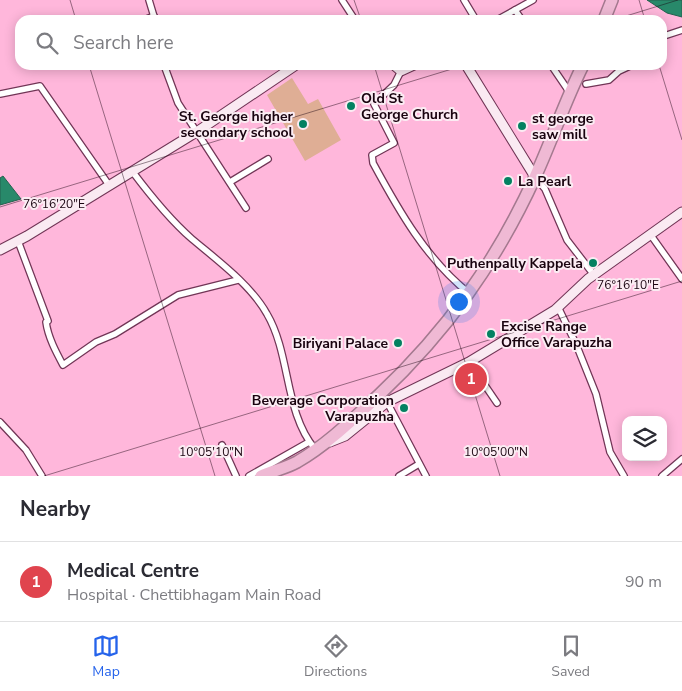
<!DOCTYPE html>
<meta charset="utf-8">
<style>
body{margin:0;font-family:"Nunito Sans",sans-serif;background:#f2f2f3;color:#2b2b33}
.controls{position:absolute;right:15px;bottom:15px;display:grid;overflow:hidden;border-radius:10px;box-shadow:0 2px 12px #0003}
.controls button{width:45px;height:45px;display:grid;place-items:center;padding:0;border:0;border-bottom:1px solid #e1e1e2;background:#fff;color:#2b2b33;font:25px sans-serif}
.you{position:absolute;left:458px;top:301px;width:18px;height:18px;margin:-12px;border:4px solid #fff;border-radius:50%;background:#1a73e8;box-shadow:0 0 0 8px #1a73e833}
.badge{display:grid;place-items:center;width:32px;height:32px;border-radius:50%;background:#2563eb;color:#fff;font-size:16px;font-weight:700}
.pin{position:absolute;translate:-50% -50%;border:2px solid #fff;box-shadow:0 1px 5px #0006}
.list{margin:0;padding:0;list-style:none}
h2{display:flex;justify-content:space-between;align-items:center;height:65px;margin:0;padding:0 20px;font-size:21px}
h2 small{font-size:16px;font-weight:400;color:#7c7c81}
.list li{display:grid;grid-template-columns:32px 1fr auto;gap:15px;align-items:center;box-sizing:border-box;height:80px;padding:0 20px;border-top:1px solid #e1e1e2}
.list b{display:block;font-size:19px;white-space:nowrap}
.list p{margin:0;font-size:16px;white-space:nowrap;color:#7c7c81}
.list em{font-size:16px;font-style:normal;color:#7c7c81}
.icon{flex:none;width:28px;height:28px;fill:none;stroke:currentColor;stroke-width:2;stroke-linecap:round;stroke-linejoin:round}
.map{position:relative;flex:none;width:682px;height:476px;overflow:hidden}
.search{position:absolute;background:#fff;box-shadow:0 2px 12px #0003;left:15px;right:15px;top:15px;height:55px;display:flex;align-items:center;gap:12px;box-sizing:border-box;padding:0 18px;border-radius:15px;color:#7c7c81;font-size:19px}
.sheet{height:145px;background:#fff}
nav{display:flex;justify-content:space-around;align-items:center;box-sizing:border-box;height:70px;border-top:1px solid #e1e1e2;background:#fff;font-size:14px;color:#7c7c81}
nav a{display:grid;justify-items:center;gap:2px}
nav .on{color:#2563eb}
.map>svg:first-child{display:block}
.green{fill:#dfae95}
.water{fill:#28896a;stroke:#24614f}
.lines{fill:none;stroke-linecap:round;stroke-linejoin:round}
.street-casing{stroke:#713556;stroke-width:8}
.secondary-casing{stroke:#713556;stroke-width:11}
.highway-casing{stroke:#a4798f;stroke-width:14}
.street{stroke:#fff;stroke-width:5.5}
.secondary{stroke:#faeaf2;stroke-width:9}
.highway{stroke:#efb9d4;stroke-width:11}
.ticks{fill:none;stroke:#19030f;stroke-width:1;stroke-opacity:0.45}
.poi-dot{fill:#048161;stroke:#fbecf3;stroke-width:2}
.labels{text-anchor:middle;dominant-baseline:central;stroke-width:4;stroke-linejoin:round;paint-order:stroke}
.poi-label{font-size:14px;font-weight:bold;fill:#19030f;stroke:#fbecf3;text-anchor:start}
.ticks-label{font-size:12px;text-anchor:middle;fill:#19030f;stroke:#fbecf3;stroke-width:4;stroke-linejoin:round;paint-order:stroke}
</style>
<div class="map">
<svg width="682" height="476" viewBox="0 0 682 476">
<rect width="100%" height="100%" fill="#ffb7db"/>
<polygon class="green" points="292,78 308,104 318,99 341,140 305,161 267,95"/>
<g class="water">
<polygon points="647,0 682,0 682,17 667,13"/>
<polygon points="3,176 21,199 0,205 0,178"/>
</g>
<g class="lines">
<g class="street-casing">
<g id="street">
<polyline points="149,0 155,20"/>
<polyline points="342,0 355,20"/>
<polyline points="464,0 476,20"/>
<polyline points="515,10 522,20"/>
<polyline points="144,20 154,16"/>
<polyline points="497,20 533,0"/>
<polyline points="662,39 664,36 682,30"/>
<polyline points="164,65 178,103 246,208"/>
<polyline points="551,65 570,93"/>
<path d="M401 71 394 85 374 104 394 143 372 155 373 163C399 211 426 259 470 294"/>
<polyline points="586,84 609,80 619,71 632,65"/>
<polyline points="0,94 40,86 109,185"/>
<path d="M132 171C150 195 169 219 192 239 217 260 251 285 267 314 291 355 284 412 315 449"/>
<polyline points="535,177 545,189 567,240 594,275"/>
<polyline points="230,182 268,159"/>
<polyline points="650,234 682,279"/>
<path d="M18 241 48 321 46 322C48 337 56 352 63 365L96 342 115 334 178 295 238 280"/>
<polyline points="558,307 576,344 596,394 610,452 624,476"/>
<polyline points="469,362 497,403"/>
<polyline points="387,402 426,476"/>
<polyline points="0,422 26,450 42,476"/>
<polyline points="222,445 236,476"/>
<polyline points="249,476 309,442"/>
<polyline points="399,476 419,464"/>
<polyline points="662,476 682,459"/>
</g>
</g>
<g class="secondary-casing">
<g id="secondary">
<polyline points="394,65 401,71 414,65"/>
<polyline points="466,65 535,177"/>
<polyline points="0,250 27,236 198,131 296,65"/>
<polyline points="330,442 345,436 387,402 469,362 555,310 588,279 682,212"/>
</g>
</g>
<g class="highway-casing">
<g id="highway">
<polyline points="604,20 612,0"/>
<path d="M261 476C273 471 286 468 297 462 328 444 353 419 379 395 447 331 496 262 535 177 552 140 565 101 583 65"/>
</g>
</g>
<use href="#street" class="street"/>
<use href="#secondary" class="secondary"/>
<use href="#highway" class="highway"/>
</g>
<path class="ticks" d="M70 0 76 20M354 0 361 20M639 0 645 20M613 20 678 0M89 65 215 476M374 65 500 476M659 65 682 140M0 207 465 65M44 476 682 281"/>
<g class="poi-dot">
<circle cx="351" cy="106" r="5"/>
<circle cx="303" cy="124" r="5"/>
<circle cx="522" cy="126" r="5"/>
<circle cx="508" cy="181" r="5"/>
<circle cx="593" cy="263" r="5"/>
<circle cx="491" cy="334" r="5"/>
<circle cx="398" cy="343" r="5"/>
<circle cx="404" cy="408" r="5"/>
</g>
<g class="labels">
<g class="poi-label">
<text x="361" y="98">Old St<tspan x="361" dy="16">George Church</tspan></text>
<text x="293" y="116" text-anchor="end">St. George higher<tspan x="293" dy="16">secondary school</tspan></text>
<text x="532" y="118">st george<tspan x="532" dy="16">saw mill</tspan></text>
<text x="518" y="181">La Pearl</text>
<text x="583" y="263" text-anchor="end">Puthenpally Kappela</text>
<text x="501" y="326">Excise Range<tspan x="501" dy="16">Office Varapuzha</tspan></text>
<text x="388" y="343" text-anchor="end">Biriyani Palace</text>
<text x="394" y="400" text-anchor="end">Beverage Corporation<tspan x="394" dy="16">Varapuzha</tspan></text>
</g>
</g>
<g class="ticks-label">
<text x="54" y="208">76°16'20"E</text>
<text x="628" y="289">76°16'10"E</text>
<text x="211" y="456">10°05'10"N</text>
<text x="496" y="456">10°05'00"N</text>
</g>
</svg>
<div class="controls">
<button><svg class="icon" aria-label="layers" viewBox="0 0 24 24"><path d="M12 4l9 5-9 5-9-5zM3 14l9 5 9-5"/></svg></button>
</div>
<div class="you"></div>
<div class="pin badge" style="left:471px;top:379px;background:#e0444e">1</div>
<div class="search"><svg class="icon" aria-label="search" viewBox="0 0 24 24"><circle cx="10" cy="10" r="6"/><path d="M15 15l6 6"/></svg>Search here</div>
</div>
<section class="sheet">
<h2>Nearby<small></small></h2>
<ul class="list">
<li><span class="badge" style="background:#e0444e">1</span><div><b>Medical Centre</b><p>Hospital · Chettibhagam Main Road</p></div><em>90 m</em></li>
</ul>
</section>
<nav>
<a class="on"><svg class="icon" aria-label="map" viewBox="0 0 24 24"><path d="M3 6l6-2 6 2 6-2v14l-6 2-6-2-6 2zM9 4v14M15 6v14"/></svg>Map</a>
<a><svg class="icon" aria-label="directions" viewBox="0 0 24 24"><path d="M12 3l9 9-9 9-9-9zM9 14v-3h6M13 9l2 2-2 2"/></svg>Directions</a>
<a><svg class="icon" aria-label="saved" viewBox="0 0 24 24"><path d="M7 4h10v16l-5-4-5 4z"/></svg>Saved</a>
</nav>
